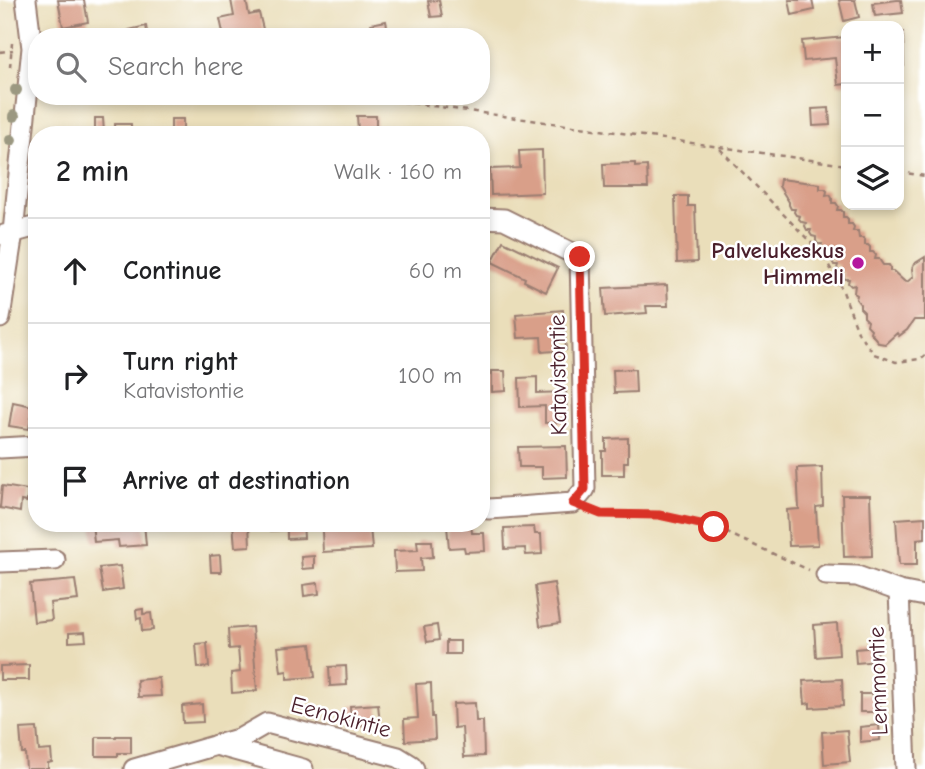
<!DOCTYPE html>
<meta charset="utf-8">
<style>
body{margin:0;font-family:"Comic Neue",sans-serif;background:#f2f2f2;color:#202124}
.controls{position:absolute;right:21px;top:21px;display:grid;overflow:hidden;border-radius:14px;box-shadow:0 4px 10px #0003}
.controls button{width:63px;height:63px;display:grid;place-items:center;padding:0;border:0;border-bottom:2px solid #e0e0e0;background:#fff;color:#202124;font:35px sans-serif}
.stop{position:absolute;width:21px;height:21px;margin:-16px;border:5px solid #d93025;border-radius:50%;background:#fff}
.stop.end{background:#d93025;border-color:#fff;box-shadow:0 2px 7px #0008}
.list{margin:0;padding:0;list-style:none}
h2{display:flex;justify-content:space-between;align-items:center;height:91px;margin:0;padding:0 28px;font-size:30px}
h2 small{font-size:23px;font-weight:400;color:#757577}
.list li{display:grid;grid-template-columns:46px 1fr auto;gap:21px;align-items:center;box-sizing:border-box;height:105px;padding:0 28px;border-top:2px solid #e0e0e0}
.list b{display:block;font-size:26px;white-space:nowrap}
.list p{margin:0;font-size:23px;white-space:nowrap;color:#757577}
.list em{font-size:23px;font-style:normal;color:#757577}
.icon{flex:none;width:38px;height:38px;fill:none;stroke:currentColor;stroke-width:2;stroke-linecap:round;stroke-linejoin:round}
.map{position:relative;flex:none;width:925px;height:769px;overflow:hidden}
.search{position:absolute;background:#fff;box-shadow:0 4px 10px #0003;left:28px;top:28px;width:462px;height:77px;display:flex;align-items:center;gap:18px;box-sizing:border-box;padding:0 24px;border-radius:28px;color:#757577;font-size:26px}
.panel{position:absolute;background:#fff;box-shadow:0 4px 10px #0003;left:28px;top:126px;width:462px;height:406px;border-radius:28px}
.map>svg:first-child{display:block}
.building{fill:#d99f89}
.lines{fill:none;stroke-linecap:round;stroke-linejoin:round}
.minor-casing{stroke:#9a7e72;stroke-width:23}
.path{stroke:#9a7e72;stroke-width:2.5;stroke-dasharray:5 5;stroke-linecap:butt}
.minor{stroke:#fff;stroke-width:19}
.tree{fill:#9b9881}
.route{stroke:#d93025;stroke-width:9}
.poi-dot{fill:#b5179e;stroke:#fff;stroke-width:2.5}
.labels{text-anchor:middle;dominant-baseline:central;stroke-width:5;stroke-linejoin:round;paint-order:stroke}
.poi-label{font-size:23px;font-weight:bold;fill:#4a1f2b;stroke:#fff;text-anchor:end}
.street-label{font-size:23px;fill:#4a1f2b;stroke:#fff}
</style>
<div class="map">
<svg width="925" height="769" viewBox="0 0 925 769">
<rect width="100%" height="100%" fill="#fff"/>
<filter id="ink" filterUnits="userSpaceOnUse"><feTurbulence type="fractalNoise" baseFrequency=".0143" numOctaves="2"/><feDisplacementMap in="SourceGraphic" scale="14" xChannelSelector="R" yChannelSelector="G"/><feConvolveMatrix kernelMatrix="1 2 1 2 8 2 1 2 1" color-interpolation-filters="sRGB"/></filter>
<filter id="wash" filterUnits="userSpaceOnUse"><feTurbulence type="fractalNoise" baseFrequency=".00686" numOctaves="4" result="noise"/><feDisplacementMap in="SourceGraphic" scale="28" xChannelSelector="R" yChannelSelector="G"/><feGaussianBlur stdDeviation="1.57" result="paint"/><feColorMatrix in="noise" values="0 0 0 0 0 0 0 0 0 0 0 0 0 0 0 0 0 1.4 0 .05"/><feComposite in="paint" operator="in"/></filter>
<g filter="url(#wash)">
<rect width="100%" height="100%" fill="#eadeba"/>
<g id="blocks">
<g class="building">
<polygon points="58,0 84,0 88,22 63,27"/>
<polygon points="231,0 246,0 249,15 259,13 264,33 248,37 224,37 220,19 234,16"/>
<polygon points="439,0 442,16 431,17 428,1"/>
<polygon points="789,0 812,0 814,10 792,15"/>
<polygon points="839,0 855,0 859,17 844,21"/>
<polygon points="897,0 901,0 903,13 875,16 873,3"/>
<polygon points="386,21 389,37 373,37 371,24"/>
<polygon points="146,26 148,37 130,37 129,30"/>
<polygon points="899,32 903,32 904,66 899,66"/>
<polygon points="846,37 846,84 838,85 835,58 804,61 802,41"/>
<polygon points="829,108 830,125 813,126 812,109"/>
<polygon points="357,116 376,116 376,135 364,135 364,130 358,130"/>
<polygon points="95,118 103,118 104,133 95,133"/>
<rect x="171" y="119" width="12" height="11"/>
<polygon points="115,124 131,124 131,132 115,133"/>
<polygon points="542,150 543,193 491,195 490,169 520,168 519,151"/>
<polygon points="635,163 635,167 647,166 648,188 604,188 603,164"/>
<polygon points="780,179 820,184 820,189 825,189 827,191 826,196 830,195 832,198 832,203 836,203 838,206 837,210 841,210 843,212 843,217 846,217 848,219 848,224 852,224 854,227 853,231 858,231 859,238 863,238 865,240 865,245 868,245 870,247 870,252 873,252 876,255 875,259 879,259 883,265 889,265 890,267 890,271 893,271 904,281 907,282 913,277 912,269 914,264 925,257 925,320 914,320 907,330 899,336 897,333 885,344 879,343 870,332 871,329 867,325 868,321 864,317 864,312 860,308 860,304 856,299 857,295 854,293 855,285 851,286 848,283 849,279 845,279 843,276 844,272 840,272 837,269 838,265 834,265 832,261 833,257 829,258 827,254 827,251 823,250 821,247 822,244 818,244 816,241 816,237 812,236 810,233 811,230 807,230 805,226 806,223 802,222 799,219 800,216 796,215 794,212 795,209 791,209 789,205 789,202 779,186"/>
<polygon points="675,196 688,196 688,206 695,206 697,262 677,263"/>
<polygon points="503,241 558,268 546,292 524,281 525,278 492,262"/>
<polygon points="667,285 668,306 646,306 647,313 605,316 603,288"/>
<polygon points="563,310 566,350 542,352 541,337 518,338 516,314"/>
<polygon points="635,369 636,392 614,393 613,370"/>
<polygon points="492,371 505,371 506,391 492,392"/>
<polygon points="537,377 537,393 566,392 567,422 545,423 545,406 520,407 519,378"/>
<polygon points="13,402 37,407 35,418 31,417 29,429 9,426"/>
<polygon points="628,438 628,462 624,462 624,475 602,475 602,451 606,451 606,439"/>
<polygon points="566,446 567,477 542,478 542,467 519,467 518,447"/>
<polygon points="822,467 823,506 816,507 818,545 789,546 787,510 799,509 797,468"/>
<polygon points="2,486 28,490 27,502 21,501 20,512 0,508"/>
<polygon points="842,495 870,495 872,556 844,557"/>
<polygon points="925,517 925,538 917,539 917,565 899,565 896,519"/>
<polygon points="92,523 144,523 146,545 119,547 118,540 94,542"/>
<polygon points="233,523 249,523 250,546 235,547"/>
<polygon points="271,523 303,523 304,538 287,539 287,530 271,531"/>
<polygon points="471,525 472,533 484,533 485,551 465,552 464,547 449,548 447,526"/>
<polygon points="370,527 372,549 323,552 322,530"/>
<polygon points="534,527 535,534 541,534 542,554 526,555 525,548 505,549 504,528"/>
<polygon points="417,541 432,541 433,557 421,558 422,571 395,572 394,551 418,550"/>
<polygon points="220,555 221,572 211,572 210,556"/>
<polygon points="314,556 314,568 302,569 301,557"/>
<polygon points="120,566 123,589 103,592 99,568"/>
<polygon points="75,580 78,600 50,603 52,620 34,622 30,584"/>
<polygon points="318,583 319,594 304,596 303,585"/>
<polygon points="554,583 560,623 540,626 535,586"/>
<polygon points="143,609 143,614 151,613 153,630 142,631 141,618 137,619 136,610"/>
<polygon points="837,623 839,655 816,657 814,625"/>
<polygon points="437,625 439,640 427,642 424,627"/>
<polygon points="252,627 257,691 232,693 231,673 240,672 238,648 229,649 228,629"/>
<polygon points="85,632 86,641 69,642 69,633"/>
<rect x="446" y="641" width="14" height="13"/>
<polygon points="207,643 209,667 198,668 196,644"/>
<polygon points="311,644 315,677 287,679 287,671 281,672 278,647"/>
<polygon points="877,647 878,661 856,663 855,649"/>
<polygon points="29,665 29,680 0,680 0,666"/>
<polygon points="346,666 347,685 330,686 329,667"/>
<polygon points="159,678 161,696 138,697 137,680"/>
<polygon points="842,679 843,706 810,708 810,703 805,704 803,681"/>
<polygon points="431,683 432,717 434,717 435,739 405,741 404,719 418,718 416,684"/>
<rect x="860" y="694" width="20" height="18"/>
<polygon points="475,703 476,721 483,721 484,756 464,757 462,727 454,728 453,704"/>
<polygon points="202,704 203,722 183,723 182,706"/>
<polygon points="378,704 380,724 351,726 350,706"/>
<polygon points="879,725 880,740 860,742 860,727"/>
<polygon points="37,728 39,751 51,750 52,762 48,763 48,769 26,769 25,753 22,753 20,729"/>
<polygon points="847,730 850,762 824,764 822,732"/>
<polygon points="116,736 131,736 131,753 118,753 118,756 96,756 96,737 116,737"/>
</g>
</g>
</g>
<g filter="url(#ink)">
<use href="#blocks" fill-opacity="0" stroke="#9a7e72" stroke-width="2"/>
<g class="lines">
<g class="minor-casing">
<g id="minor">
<polyline points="481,218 504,219 580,257 585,489 573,503 489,509 481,508"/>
<polyline points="4,235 37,226"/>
<polyline points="0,318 13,232 32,48 26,0"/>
<polyline points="0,448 37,446"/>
<polyline points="0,562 55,560"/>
<polyline points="826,575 857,576 899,591 925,596"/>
<polyline points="899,591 906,769"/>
<polyline points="216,745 303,769"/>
<polyline points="134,769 241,738 267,723 398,757 411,765 414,769"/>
</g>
</g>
<g class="path">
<polyline points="0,52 13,50"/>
<polyline points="10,67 12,43"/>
<polyline points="363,96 846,165"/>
<polyline points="720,149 823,255 842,289 859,334 874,354 896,362 920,359 925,355"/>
<polyline points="899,172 925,176"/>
<polyline points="589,510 601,514 659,515 714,527 809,570"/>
</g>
<use href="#minor" class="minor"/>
</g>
<g class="tree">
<circle cx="16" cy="90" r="6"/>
<circle cx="14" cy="116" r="6"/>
<circle cx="11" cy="140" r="6"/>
</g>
</g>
<g class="lines" filter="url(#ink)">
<polyline class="route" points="580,257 585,489 573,503 601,514 659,515 714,527"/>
</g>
<circle class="poi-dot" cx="858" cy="263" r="7"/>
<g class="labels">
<g class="poi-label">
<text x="844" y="250">Palvelukeskus<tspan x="844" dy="26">Himmeli</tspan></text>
</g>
<g class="street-label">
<text transform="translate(558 375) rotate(-91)">Katavistontie</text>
<text transform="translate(878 681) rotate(-92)">Lemmontie</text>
<text transform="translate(341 717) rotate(15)">Eenokintie</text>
</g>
</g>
</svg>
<div class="controls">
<button>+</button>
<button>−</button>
<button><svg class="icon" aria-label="layers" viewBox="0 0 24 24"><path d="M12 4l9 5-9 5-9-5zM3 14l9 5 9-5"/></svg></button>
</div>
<div class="stop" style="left:714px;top:527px"></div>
<div class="stop end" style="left:580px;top:257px"></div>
<div class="search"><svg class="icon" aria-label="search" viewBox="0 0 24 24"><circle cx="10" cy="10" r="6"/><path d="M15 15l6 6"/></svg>Search here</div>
<section class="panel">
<h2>2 min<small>Walk · 160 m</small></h2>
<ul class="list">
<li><svg class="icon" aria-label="ahead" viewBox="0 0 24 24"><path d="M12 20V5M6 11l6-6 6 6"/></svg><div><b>Continue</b></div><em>60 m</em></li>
<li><svg class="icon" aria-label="right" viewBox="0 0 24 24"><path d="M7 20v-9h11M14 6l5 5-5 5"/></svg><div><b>Turn right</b><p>Katavistontie</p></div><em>100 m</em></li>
<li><svg class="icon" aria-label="arrive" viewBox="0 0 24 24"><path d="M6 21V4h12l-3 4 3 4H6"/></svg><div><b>Arrive at destination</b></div></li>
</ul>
</section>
</div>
